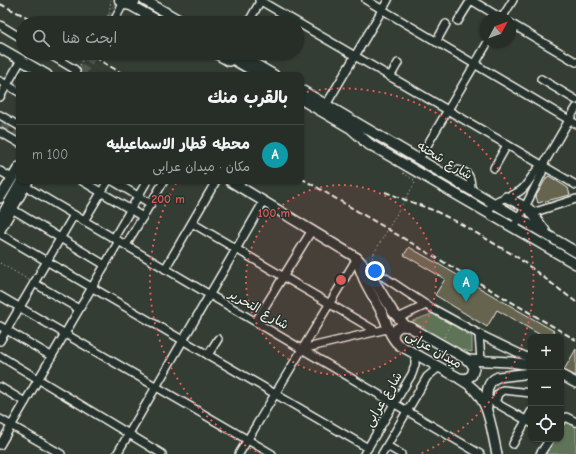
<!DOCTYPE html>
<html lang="ar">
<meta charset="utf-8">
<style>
body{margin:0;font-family:"Comic Neue","Playpen Sans Arabic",sans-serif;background:#2e362f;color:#f1f3f6;direction:rtl}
.controls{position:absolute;right:12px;bottom:12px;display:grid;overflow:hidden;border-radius:8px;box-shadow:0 1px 3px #0004}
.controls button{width:36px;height:36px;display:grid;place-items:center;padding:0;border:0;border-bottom:1px solid #424a44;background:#262e27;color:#f1f3f6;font:20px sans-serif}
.compass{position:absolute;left:480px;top:12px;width:36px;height:36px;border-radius:50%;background:#262e27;box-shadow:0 1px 3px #0004;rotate:49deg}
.you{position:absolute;left:375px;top:271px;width:14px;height:14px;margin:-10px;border:3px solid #fff;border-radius:50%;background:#1a73e8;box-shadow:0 0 0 6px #1a73e833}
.badge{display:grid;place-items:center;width:26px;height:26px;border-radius:50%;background:#db2777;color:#fff;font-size:13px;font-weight:700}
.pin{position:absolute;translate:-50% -33px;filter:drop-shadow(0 1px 2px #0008)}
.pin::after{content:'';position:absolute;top:21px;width:14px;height:12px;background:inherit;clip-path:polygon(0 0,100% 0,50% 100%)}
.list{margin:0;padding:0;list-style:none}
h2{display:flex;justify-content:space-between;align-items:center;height:52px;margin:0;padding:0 16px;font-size:17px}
h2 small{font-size:13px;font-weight:400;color:#a4a8a7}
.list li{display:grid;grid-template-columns:26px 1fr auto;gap:12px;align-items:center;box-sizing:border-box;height:60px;padding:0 16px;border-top:1px solid #424a44}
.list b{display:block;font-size:15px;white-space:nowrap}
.list p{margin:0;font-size:13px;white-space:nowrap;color:#a4a8a7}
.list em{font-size:13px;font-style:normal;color:#a4a8a7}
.icon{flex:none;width:22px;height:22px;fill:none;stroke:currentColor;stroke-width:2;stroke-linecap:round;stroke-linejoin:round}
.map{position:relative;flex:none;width:576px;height:454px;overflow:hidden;direction:ltr}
.search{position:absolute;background:#262e27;box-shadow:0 1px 3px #0004;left:16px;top:16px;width:288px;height:44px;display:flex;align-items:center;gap:10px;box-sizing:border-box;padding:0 14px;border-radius:22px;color:#a4a8a7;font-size:15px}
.panel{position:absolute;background:#262e27;box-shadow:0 1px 3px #0004;left:16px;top:72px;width:288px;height:112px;border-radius:8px;direction:rtl}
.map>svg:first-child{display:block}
.green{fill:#5e7357;stroke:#a9b2a0}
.building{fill:#666350;stroke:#f4f1e8}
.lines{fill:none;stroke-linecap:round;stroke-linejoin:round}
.highway-tunnel{stroke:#50584f;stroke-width:10;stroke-dasharray:10 5;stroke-linecap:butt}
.minor-casing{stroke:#f4f1e8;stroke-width:10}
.major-casing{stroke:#f4f1e8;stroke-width:12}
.highway-casing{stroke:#f4f1e8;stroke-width:13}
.path{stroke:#f4f1e8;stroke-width:1;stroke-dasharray:1 3;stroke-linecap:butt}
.minor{stroke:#26332d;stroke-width:7}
.major{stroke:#26332d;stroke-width:9}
.highway{stroke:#26332d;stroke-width:10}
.rail{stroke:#f4f1e8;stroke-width:2;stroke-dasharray:6 3;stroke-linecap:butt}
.path-bridge{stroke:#f4f1e8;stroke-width:1;stroke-dasharray:1 3;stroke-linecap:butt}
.ring{fill:none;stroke:#de5a58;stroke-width:2;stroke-dasharray:2 4}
.labels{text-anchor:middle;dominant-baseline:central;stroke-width:3;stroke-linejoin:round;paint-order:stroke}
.street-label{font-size:13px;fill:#f4f1e8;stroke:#26332d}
.centre{fill:#de5a58;stroke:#26332d;stroke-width:2}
.ring-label{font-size:12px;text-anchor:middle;font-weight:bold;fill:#de5a58;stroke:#26332d;stroke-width:3;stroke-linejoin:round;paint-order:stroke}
</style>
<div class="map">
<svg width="576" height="454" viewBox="0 0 576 454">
<rect width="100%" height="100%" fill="#333d34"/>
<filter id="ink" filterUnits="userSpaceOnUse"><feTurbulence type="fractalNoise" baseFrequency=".025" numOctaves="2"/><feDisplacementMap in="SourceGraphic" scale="8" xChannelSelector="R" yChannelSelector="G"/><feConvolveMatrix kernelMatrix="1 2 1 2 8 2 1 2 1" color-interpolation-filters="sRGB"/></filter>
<g filter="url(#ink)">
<g class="green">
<polygon points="434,313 472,337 472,352 454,348 410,322"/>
<polygon points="562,419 576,422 576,454 540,454 550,439 561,439 561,421"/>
</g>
<g class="building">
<polygon points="549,176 568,188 570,195 538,203 536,196 547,177"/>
<polygon points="409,247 554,331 550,337 544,337 497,310 487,327 435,295 445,279 404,255"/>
<polygon points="576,349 576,376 564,370"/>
</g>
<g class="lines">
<g class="highway-tunnel">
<polyline points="126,2 139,4 171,22"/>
<polyline points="109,23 121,0"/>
<polyline points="80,75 93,53"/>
<polyline points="0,126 19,137"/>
</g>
<g class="minor-casing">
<g id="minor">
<polyline points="259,0 576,185"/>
<polyline points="366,0 576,124"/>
<polyline points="471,0 501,18"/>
<polyline points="502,18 513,0"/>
<polyline points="458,21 471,0"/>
<polyline points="113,23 123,4"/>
<polyline points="248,23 261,0"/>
<polyline points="510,23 576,62"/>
<polyline points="0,25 23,39"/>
<polyline points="436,42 446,24"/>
<polyline points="47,53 74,69 76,71 75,75"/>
<polyline points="390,77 398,63"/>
<polyline points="541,79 576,100"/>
<polyline points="0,81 19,92"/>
<polyline points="0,97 21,60"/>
<polyline points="326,105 388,0"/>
<polyline points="0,115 19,126"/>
<polyline points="0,132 19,143"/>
<polyline points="419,159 488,42"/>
<polyline points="494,168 507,145"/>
<polyline points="0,171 12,178"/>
<path d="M447 176 457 170C470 172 471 178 471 190"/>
<polyline points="82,181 143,217"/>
<polyline points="113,181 151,204"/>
<polyline points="25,186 480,454"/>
<polyline points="12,209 105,265"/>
<path d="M488 212C494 197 508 199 520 191 530 184 533 170 543 165L576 108"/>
<polyline points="532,213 576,199"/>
<polyline points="84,221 108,181"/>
<polyline points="192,223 376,331"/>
<polyline points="512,227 518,221 542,173 543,165"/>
<polyline points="0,234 368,448"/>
<polyline points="114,238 147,181"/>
<polyline points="126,245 164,181"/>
<polyline points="165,269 216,181"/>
<polyline points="371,275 379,275 384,277 426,305 479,334 531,359"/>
<polyline points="34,283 79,309"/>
<polyline points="0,296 272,454"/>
<polyline points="398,318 426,305"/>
<polyline points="256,321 312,230"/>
<polyline points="0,326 51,356"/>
<polyline points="479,334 481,360"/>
<polyline points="0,341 74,215"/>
<polyline points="302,349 387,329"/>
<polyline points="208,355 218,339"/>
<polyline points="0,356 162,454"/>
<polyline points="0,387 25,402"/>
<polyline points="487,398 531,423"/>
<polyline points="495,403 498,394 503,390 531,393"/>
<polyline points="0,419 61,454"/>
<polyline points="561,421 566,417 576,422"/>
<polyline points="513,444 531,412"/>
<polyline points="0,445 119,241"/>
<polyline points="387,446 401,454"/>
<polyline points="117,454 264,201"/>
<polyline points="239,454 357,258"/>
<polyline points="364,454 412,374 415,365 415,354"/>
<polyline points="382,454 427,377 439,367"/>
<polyline points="540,454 550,439"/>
</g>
</g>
<g class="major-casing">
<g id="major">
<polyline points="144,0 184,23"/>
<polyline points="130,5 162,23"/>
<polyline points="0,48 47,75"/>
<polyline points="215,53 229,61"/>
<polyline points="236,53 274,75"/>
<polyline points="301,90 576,252"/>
<polyline points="364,141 576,264"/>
<polyline points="230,181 357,258 367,269 393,312 406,326"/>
<polyline points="506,197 529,209 545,231"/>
<polyline points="0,198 19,167"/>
<polyline points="0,230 28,181"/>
<path d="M357 258C362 282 373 294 383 315 387 323 388 331 393 338"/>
<path d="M401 326 410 327 470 361 474 368 472 375 466 379 459 378 399 345C391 339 391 331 401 326Z"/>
<polyline points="467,360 510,362 531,365"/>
<polyline points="561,375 576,383"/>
<path d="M460 379C490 395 490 424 497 454"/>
<path d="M487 407C487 395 485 382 498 377L531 373"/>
</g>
</g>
<g class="highway-casing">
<g id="highway">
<path d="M120 0C124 6 131 6 135 0"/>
<polyline points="171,22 173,23"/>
<polyline points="223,53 261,75"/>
<polyline points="301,99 351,128 370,145"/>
<polyline points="0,220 22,181"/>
</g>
</g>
<g class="path">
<polyline points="104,23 109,14 111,0"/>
<polyline points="80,65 86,53"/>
<polyline points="403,173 414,180"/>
<polyline points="371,262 374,253"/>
<polyline points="0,263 29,280"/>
<polyline points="444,337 450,326"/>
</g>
<use href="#minor" class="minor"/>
<use href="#major" class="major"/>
<use href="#highway" class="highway"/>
<g class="rail">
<polyline points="0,4 39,23"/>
<polyline points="87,53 125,75"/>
<polyline points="301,178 576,340"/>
<polyline points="385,192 435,211 461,224 517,257 576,302"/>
</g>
<g class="path-bridge">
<polyline points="224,58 227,53"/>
<polyline points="374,253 416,181"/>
</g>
</g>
</g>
<circle cx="341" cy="280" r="95" fill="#de5a58" fill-opacity=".12"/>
<g class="ring">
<circle cx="341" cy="280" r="95"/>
<path d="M262 454A191 191 0 0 1 177 182M301 93A191 191 0 0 1 420 454"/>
</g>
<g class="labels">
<g class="street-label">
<text transform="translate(445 160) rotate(31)">شارع شحته</text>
<text transform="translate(259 309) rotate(30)">شارع التحرير</text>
<text transform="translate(434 349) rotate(30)">ميدان عرابى</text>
<text transform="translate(383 399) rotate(-59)">شارع عرابى</text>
</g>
</g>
<circle cx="341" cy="280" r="6" class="centre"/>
<g class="ring-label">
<text x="168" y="203">200 m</text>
<text x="274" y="217">100 m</text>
</g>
</svg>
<div class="controls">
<button>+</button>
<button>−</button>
<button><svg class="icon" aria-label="locate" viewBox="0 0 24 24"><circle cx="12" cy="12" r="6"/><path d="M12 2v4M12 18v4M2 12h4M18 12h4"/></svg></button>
</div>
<svg class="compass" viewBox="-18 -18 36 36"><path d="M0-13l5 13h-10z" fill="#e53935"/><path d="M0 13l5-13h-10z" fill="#a4a8a7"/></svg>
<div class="you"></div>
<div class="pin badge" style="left:466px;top:302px;background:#0f9aa8">A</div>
<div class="search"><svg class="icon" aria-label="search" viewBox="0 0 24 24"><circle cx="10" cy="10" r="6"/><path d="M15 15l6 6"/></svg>ابحث هنا</div>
<section class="panel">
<h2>بالقرب منك<small></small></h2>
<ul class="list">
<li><span class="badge" style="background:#0f9aa8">A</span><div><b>محطه قطار الاسماعيليه</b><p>مكان · ميدان عرابى</p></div><em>100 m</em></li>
</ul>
</section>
</div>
